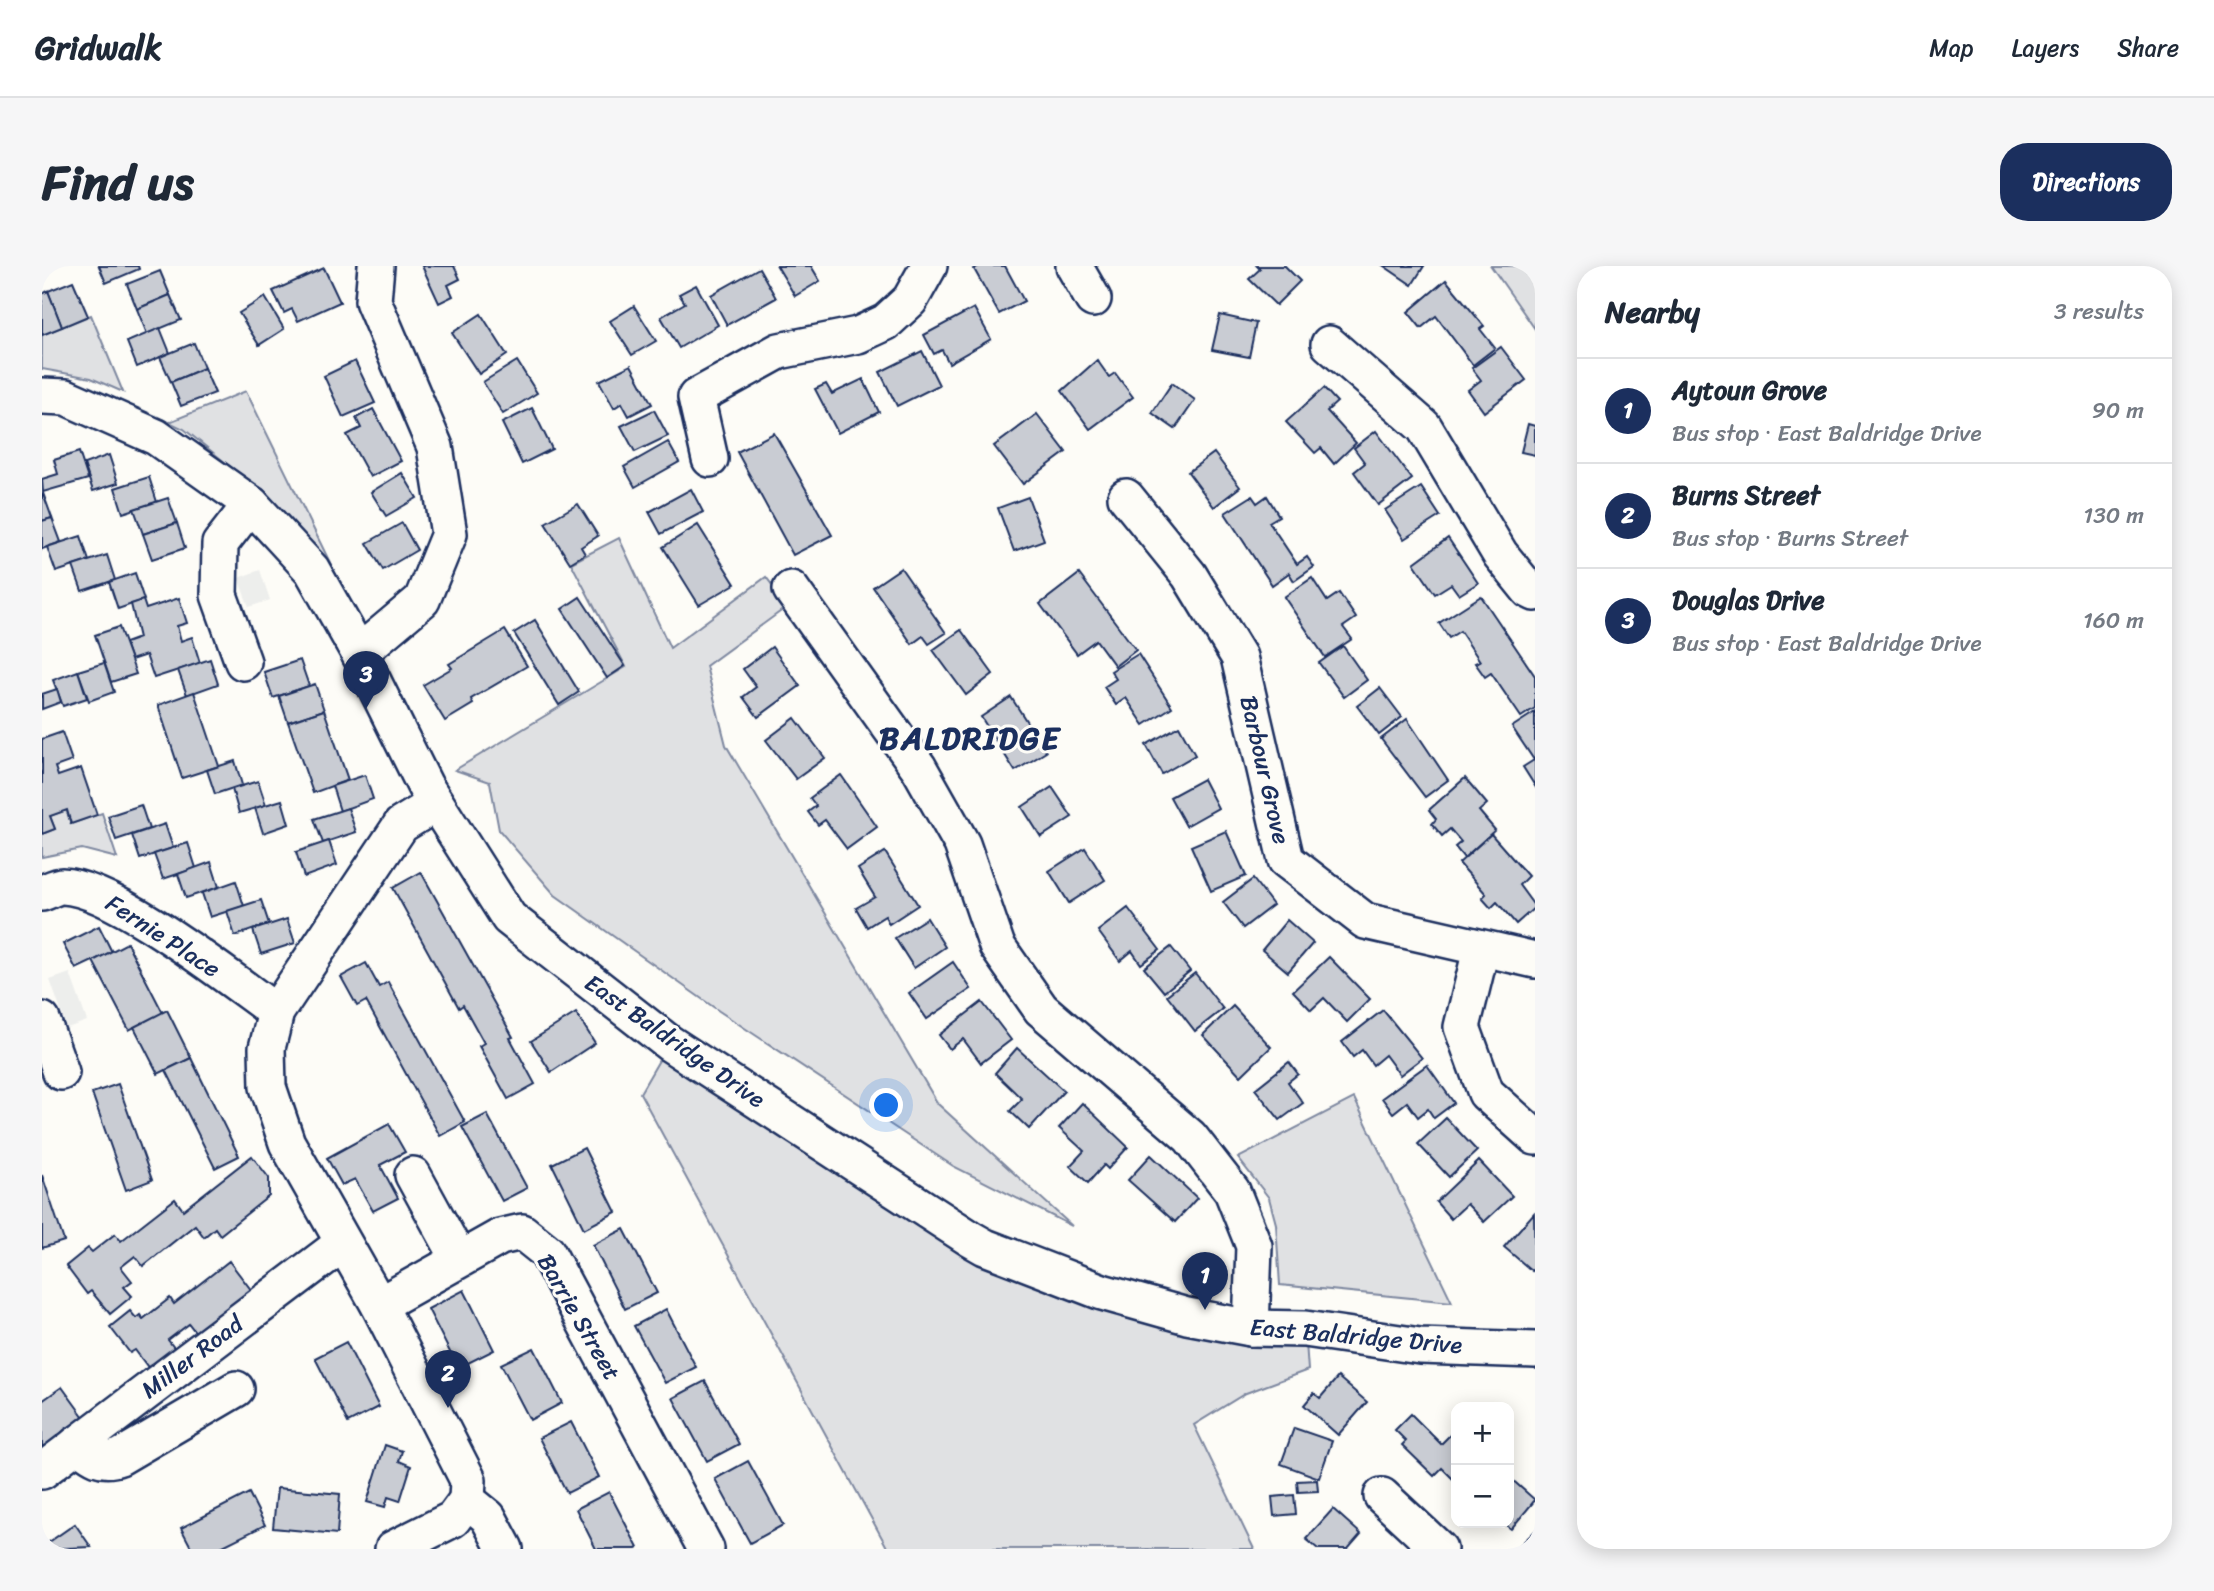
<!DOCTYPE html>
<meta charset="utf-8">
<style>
body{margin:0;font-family:Sriracha,sans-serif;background:#f6f6f7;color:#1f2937}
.controls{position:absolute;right:21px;bottom:21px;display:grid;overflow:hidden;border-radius:14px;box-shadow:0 4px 18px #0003}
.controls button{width:63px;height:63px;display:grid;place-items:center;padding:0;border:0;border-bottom:2px solid #e0e1e3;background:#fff;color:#1f2937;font:35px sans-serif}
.you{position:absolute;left:845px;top:840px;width:24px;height:24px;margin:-18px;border:5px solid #fff;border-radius:50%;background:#1a73e8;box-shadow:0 0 0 10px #1a73e833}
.badge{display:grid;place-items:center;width:46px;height:46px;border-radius:50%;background:#1b2f5e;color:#fff;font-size:23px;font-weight:700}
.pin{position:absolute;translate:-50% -58px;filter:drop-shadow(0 2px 4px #0008)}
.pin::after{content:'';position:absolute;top:37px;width:24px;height:21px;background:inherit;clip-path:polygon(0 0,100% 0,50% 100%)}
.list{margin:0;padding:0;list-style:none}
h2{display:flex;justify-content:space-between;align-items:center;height:91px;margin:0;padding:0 28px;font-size:30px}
h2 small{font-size:23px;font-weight:400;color:#747a83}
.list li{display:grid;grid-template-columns:46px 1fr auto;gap:21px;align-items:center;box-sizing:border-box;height:105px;padding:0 28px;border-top:2px solid #e0e1e3}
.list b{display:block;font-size:26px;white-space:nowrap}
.list p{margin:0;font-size:23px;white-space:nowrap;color:#747a83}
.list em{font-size:23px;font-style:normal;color:#747a83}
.map{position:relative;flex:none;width:1493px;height:1283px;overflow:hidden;border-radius:28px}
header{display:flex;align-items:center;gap:42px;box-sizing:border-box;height:98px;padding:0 35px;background:#fff;border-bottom:2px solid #e0e1e3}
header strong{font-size:33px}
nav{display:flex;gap:38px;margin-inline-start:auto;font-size:24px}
.intro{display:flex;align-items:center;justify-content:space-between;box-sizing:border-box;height:168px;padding:0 42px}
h1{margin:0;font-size:49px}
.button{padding:18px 32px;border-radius:28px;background:#1b2f5e;color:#fff;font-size:24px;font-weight:700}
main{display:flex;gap:42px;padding:0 42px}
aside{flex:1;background:#fff;border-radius:28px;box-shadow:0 4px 18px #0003}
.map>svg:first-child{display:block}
.built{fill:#edeeec}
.green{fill:#e0e1e3;stroke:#7e88a0;stroke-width:2}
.building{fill:#c9ccd3;stroke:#1b2f5e;stroke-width:2}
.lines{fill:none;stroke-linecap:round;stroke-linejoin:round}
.minor-casing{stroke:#1b2f5e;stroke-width:40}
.minor{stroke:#fdfcf7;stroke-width:35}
.labels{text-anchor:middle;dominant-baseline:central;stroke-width:6;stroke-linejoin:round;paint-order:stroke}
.street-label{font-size:24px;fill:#1b2f5e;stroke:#fdfcf7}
.district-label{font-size:32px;font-weight:bold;letter-spacing:2px;fill:#1b2f5e;stroke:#fdfcf7}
</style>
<header>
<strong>Gridwalk</strong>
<nav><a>Map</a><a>Layers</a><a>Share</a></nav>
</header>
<div class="intro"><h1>Find us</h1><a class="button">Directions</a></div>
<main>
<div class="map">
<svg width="1493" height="1283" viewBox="0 0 1493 1283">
<rect width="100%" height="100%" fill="#fdfcf7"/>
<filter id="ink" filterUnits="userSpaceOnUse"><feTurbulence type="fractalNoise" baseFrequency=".0143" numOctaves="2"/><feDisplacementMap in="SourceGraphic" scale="14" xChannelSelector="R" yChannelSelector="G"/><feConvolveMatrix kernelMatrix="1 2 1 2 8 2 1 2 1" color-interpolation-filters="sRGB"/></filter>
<g filter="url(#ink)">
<g class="built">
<polygon points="218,304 228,334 207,341 196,312"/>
<polygon points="28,707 45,755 25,762 8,714"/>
</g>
<g class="green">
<polygon points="1449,0 1479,0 1493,19 1493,63"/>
<polygon points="49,49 81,126 49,112 0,103 0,69"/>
<polygon points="204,125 298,317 231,235 142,163 127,156"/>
<polygon points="577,272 628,382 724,311 746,340 664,400 684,479 896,838 1030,960 911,900 677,745 513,629 457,564 448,516 413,504 584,401 529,297"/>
<polygon points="24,544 29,558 60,547 75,592 40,583 0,591 0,568 13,563 8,550"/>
<polygon points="627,777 943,981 1263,1063 1266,1104 1204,1127 1152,1159 1212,1283 846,1283 598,827"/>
<polygon points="1312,832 1410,1036 1238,1019 1234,958 1227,932 1196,892"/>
</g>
<g class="building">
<polygon points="57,0 96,0 97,3 64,17"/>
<polygon points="380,0 412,0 418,13 406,19 411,30 397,37"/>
<polygon points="735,0 769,0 778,15 753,30"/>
<polygon points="937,0 963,0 982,35 957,48 932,3"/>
<polygon points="1215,0 1243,0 1258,15 1234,39 1207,13 1218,3"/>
<polygon points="1342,0 1382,0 1370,19"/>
<polygon points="282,2 298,36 256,55 250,43 242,47 231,25"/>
<polygon points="717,2 734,32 685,59 669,29"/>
<polygon points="118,5 128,29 95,43 85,18"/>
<polygon points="1404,14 1442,60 1438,63 1453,82 1431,99 1394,50 1379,62 1366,46"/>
<polygon points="31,15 46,50 20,61 6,25"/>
<polygon points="654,19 676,59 637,82 619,51 643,37 637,28"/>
<polygon points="6,25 20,61 0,69 0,28"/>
<polygon points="128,29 139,54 105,68 95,43"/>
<polygon points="223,31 242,63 217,79 197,47"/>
<polygon points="592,40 614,75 590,89 568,55"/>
<polygon points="932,42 949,73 907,97 900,84 892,88 882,69"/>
<polygon points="439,48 465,89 437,108 410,67"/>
<polygon points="1178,49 1214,57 1207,91 1170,84"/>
<polygon points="118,62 128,87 95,101 85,76"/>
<polygon points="152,77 162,102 129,116 118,91"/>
<polygon points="1459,81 1484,114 1442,146 1426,124 1439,114 1430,102"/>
<polygon points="880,85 897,119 855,140 838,106"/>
<polygon points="1055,94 1067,111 1073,107 1091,131 1048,163 1020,125"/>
<polygon points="313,95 333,137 301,151 282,110"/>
<polygon points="475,95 495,127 461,148 441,116"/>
<polygon points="589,99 610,138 587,150 580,137 572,142 557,115"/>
<polygon points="162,102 173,127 139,140 129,116"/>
<polygon points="821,113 837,146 796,167 773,123 784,118 790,128"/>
<polygon points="1130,117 1153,134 1133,163 1110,147"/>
<polygon points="1282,122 1295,136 1285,145 1314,177 1292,198 1279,182 1273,187 1244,156"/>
<polygon points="490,142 510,183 480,198 460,157"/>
<polygon points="331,143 359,195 328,211 305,169 319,162 314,152"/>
<polygon points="612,144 626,170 593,186 579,160"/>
<polygon points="995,148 1024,186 981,218 952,180"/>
<polygon points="1486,158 1493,160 1493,189 1479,186"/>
<polygon points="1334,165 1370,213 1336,239 1312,206 1323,197 1312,182"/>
<polygon points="732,167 790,269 751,289 695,186"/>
<polygon points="626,176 637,196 593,221 582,201"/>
<polygon points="37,186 46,213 1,226 0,213 16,208 12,194"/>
<polygon points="1172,187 1198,221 1172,241 1146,206"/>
<polygon points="67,189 76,217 51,225 42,198"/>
<polygon points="360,207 375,232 344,250 329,226"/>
<polygon points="107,211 115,236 81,247 73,222"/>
<polygon points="1379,221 1398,250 1362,273 1343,244"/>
<polygon points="649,223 661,246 619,268 607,246"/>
<polygon points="1,227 10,252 0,255 0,228"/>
<polygon points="1210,230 1215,237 1225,230 1237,250 1227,256 1255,298 1265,291 1272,301 1252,315 1247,307 1230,319 1183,247"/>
<polygon points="986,231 1002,274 972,285 956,242"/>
<polygon points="126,232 135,257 101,268 92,243"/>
<polygon points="536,238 556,270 539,281 543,288 528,297 503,257"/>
<polygon points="10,252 19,276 0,283 0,255"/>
<polygon points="135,257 143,282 110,293 101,268"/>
<polygon points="360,257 375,284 341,304 325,277"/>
<polygon points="656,259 693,318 657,339 621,281"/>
<polygon points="39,270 47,295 14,306 5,281"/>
<polygon points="1406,272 1436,317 1417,329 1409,318 1393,328 1372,297"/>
<polygon points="65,289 73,314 40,325 31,300"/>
<polygon points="859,302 904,367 887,378 881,370 870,378 831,321"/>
<polygon points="93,307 102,334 76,343 67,316"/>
<polygon points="1037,308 1094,384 1073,400 1054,374 1035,388 998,338"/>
<polygon points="1270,312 1285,335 1297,327 1314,352 1301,361 1310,373 1283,391 1242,331"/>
<polygon points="1439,330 1493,410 1493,442 1479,451 1449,407 1443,411 1433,397 1438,395 1418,365 1407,372 1397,357"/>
<polygon points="538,331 583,400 565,412 520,343"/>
<polygon points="137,332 145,357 135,360 139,375 150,371 158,397 112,412 104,389 89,394 83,377 97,372 89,338 101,334 104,343"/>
<polygon points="493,354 537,426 517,439 472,367"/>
<polygon points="77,361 94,408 69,416 53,369"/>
<polygon points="463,364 485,400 429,433 431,438 403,455 381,419 410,402 407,398"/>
<polygon points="919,364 951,408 924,429 891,384"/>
<polygon points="1301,380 1325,414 1302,431 1277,397"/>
<polygon points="730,381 758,420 716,451 701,431 714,421 701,403"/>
<polygon points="1096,388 1130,441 1102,459 1084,432 1074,439 1062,421 1074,413 1069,405"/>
<polygon points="168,393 176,418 145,429 136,404"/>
<polygon points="258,394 267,420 231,432 222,406"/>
<polygon points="62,397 72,426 47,435 36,405"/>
<polygon points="36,405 45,432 21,440 11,414"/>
<polygon points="273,418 282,444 246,456 237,430"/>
<polygon points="1338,422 1360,451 1337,469 1315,440"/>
<polygon points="15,423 19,436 0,443 0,428"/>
<polygon points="152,426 177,500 140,512 116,439"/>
<polygon points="969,431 1004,486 973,505 939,451"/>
<polygon points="282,444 306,514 271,527 246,456"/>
<polygon points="1493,446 1493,520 1481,501 1492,494 1470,461"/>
<polygon points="753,452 783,492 754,513 724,474"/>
<polygon points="1365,453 1406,514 1383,531 1339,473"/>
<polygon points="1137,460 1153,489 1120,508 1104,479"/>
<polygon points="20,466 30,495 13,501 16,510 39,502 55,549 29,558 25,544 8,550 13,563 0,568 0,473"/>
<polygon points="193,495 200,519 173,528 165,504"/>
<polygon points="323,509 331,533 298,545 290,520"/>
<polygon points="799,509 835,561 805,583 783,554 776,559 766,546 774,540 768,532"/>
<polygon points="1423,512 1445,538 1437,545 1453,564 1422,592 1413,581 1419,576 1408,563 1400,570 1390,558 1394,553 1387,544"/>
<polygon points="1161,513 1176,542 1144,560 1128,531"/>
<polygon points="216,515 224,539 197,547 190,523"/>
<polygon points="1010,521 1030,551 999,571 980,541"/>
<polygon points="240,534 247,558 221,567 213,542"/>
<polygon points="99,539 107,563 74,574 66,550"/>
<polygon points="306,542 314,566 281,577 272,553"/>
<polygon points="123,558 131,582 98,593 90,569"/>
<polygon points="1184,565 1204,610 1169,625 1149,580"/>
<polygon points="1449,568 1486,610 1477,619 1493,641 1474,658 1455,636 1449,642 1440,632 1444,628 1417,597"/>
<polygon points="287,575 295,599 262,611 254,586"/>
<polygon points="146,577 154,602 121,613 112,588"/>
<polygon points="1043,582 1063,614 1027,637 1007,605"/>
<polygon points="843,586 876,639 847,658 843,650 825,661 814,642 833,631 816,603"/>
<polygon points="169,596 177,621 144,632 136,608"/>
<polygon points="379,606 471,771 468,772 493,818 466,833 437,780 442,777 421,739 417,742 351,622"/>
<polygon points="1211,613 1231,639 1201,662 1181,636"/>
<polygon points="194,615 202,640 168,651 160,627"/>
<polygon points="219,634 227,658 193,670 185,645"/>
<polygon points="1086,642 1118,684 1099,698 1090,685 1078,695 1056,665"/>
<polygon points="885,652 903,681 872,702 853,672"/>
<polygon points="245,653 253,677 219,688 211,664"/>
<polygon points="1245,654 1271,677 1246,706 1220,684"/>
<polygon points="57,660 70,686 34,703 21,678"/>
<polygon points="85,677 121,747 87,764 51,695"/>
<polygon points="1129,681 1148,705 1122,726 1102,702"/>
<polygon points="1287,691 1328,733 1305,756 1282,732 1269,744 1251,725"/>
<polygon points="911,696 929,723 885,753 867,727"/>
<polygon points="324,697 337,721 346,716 423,856 398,870 324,735 315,740 299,711"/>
<polygon points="1153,707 1181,743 1153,765 1125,729"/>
<polygon points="940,736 969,774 939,797 921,773 908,783 897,769"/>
<polygon points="1191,740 1229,781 1199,810 1161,769"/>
<polygon points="125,744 149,792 116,808 92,761"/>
<polygon points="1341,744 1380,792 1358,809 1343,789 1331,799 1320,784 1311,791 1300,776"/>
<polygon points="534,747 553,777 509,806 489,775"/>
<polygon points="975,782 1022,825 987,863 968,845 980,833 953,807"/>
<polygon points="149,792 197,890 173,902 124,804"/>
<polygon points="1247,796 1256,808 1246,816 1261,837 1238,854 1213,823"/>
<polygon points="1385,799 1412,837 1392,852 1386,843 1376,851 1365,836 1351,847 1340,832"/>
<polygon points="76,818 110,914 84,924 50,827"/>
<polygon points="1040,837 1086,881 1066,903 1062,899 1046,917 1028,900 1042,885 1017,862"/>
<polygon points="445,848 485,922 460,935 420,861"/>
<polygon points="1404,852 1435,885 1407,911 1376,878"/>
<polygon points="347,858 363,886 338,899 356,932 331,945 313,913 300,919 285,892"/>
<polygon points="542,882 574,946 542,963 510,898"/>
<polygon points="1109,889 1155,932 1133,956 1086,914"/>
<polygon points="210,890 227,912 227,930 178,969 173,962 162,971 153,959 101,1000 93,990 79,1001 90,1015 82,1021 90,1030 68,1048 49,1025 45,1028 24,1000 46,982 50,986 73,968 79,975 133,933 141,944"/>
<polygon points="1437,895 1470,930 1442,956 1425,938 1409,953 1394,936"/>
<polygon points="0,909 22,975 0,982"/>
<polygon points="1492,947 1493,1001 1490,1005 1462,981"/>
<polygon points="582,963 615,1027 583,1043 551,979"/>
<polygon points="187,995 210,1025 155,1068 147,1058 126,1074 137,1088 111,1108 93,1084 88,1087 68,1061 88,1045 94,1052 98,1049 101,1053 128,1032 132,1038"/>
<polygon points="422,1024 452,1084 416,1102 386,1043"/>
<polygon points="624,1043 654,1101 623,1117 592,1060"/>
<polygon points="304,1076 337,1141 306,1157 273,1092"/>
<polygon points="492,1082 520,1137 488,1154 459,1098"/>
<polygon points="1296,1111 1325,1136 1296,1169 1262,1139 1272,1127 1278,1132"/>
<polygon points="663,1115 697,1178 665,1195 631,1132"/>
<polygon points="20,1121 44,1154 0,1187 0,1135"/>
<polygon points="1369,1148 1399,1178 1408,1169 1414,1175 1414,1216 1400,1202 1392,1210 1360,1179 1364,1175 1353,1164"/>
<polygon points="529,1156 557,1211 525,1227 497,1172"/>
<polygon points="1252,1162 1290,1175 1277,1212 1239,1198"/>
<polygon points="343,1179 360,1185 357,1195 369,1200 358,1235 346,1231 343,1241 325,1236"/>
<polygon points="706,1195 741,1259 708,1277 673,1213"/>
<polygon points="1467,1211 1493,1234 1469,1263 1461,1257 1467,1257"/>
<polygon points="1275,1214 1276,1225 1256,1226 1255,1215"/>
<polygon points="235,1222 298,1228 295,1268 231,1262"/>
<polygon points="567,1226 596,1282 594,1283 554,1283 534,1243"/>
<polygon points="207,1227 223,1259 175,1283 150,1283 139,1262"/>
<polygon points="1252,1229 1254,1248 1232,1250 1230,1231"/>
<polygon points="1291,1243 1319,1268 1306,1283 1276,1283 1264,1273"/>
<polygon points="33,1258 49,1281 0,1283 0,1281"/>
<polygon points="1493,1265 1493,1283 1474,1283"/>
</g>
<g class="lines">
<g class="minor-casing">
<g id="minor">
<polyline points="1032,0 1051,33"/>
<polyline points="1287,78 1382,161 1458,288 1487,324 1493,327"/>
<polyline points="0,130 24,131 114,171 209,238 270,304 317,387 383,520 467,652 627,777 929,973 943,981 1060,1026 1145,1050 1209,1062 1263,1063 1378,1080 1493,1084"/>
<polyline points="668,193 654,131 737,85 816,69 844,56 868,34 887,0"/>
<polyline points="1084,231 1147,309 1197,391 1244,594 1323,655 1493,694"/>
<polyline points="749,323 877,502 920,578 955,680 999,743 1148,871 1190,925 1212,980 1209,1062"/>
<polyline points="317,387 380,334 407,268 393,181 331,35 334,0"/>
<polyline points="201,396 177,329 178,278 209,238"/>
<polyline points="393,538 359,559 234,746 225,782 226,821 245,877 337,1039 426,1214 425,1234"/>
<path d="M0 627C6 625 14 620 20 620 72 621 189 714 234 746"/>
<polyline points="1439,684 1420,761 1444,827 1493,871"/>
<polyline points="0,754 19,806"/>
<polyline points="371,909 417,993"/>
<polyline points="337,1039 458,971 480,966 505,986 664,1283"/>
<path d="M35 1178C50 1190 59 1198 78 1191L194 1123"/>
<polyline points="0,1205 300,978"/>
<polyline points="1340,1230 1397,1283"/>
<polyline points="425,1234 446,1251 463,1283"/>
<polyline points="351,1283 411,1253 425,1234"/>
</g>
</g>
<use href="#minor" class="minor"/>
</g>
</g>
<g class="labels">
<g class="street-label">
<text transform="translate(1223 504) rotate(77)">Barbour Grove</text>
<text transform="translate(121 670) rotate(33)">Fernie Place</text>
<text transform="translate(633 775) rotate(35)">East Baldridge Drive</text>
<text transform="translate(537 1051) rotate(60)">Barrie Street</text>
<text transform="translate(1314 1070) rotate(5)">East Baldridge Drive</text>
<text transform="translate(150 1091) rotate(-37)">Miller Road</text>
</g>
<g class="district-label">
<text x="928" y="472">BALDRIDGE</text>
</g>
</g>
</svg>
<div class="controls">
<button>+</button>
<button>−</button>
</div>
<div class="you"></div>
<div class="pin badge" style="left:1163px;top:1044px">1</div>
<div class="pin badge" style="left:406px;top:1142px">2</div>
<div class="pin badge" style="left:324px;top:443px">3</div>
</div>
<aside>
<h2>Nearby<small>3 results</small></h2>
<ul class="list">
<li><span class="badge">1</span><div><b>Aytoun Grove</b><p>Bus stop · East Baldridge Drive</p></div><em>90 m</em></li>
<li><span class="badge">2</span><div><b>Burns Street</b><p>Bus stop · Burns Street</p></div><em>130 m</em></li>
<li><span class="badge">3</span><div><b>Douglas Drive</b><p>Bus stop · East Baldridge Drive</p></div><em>160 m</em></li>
</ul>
</aside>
</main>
